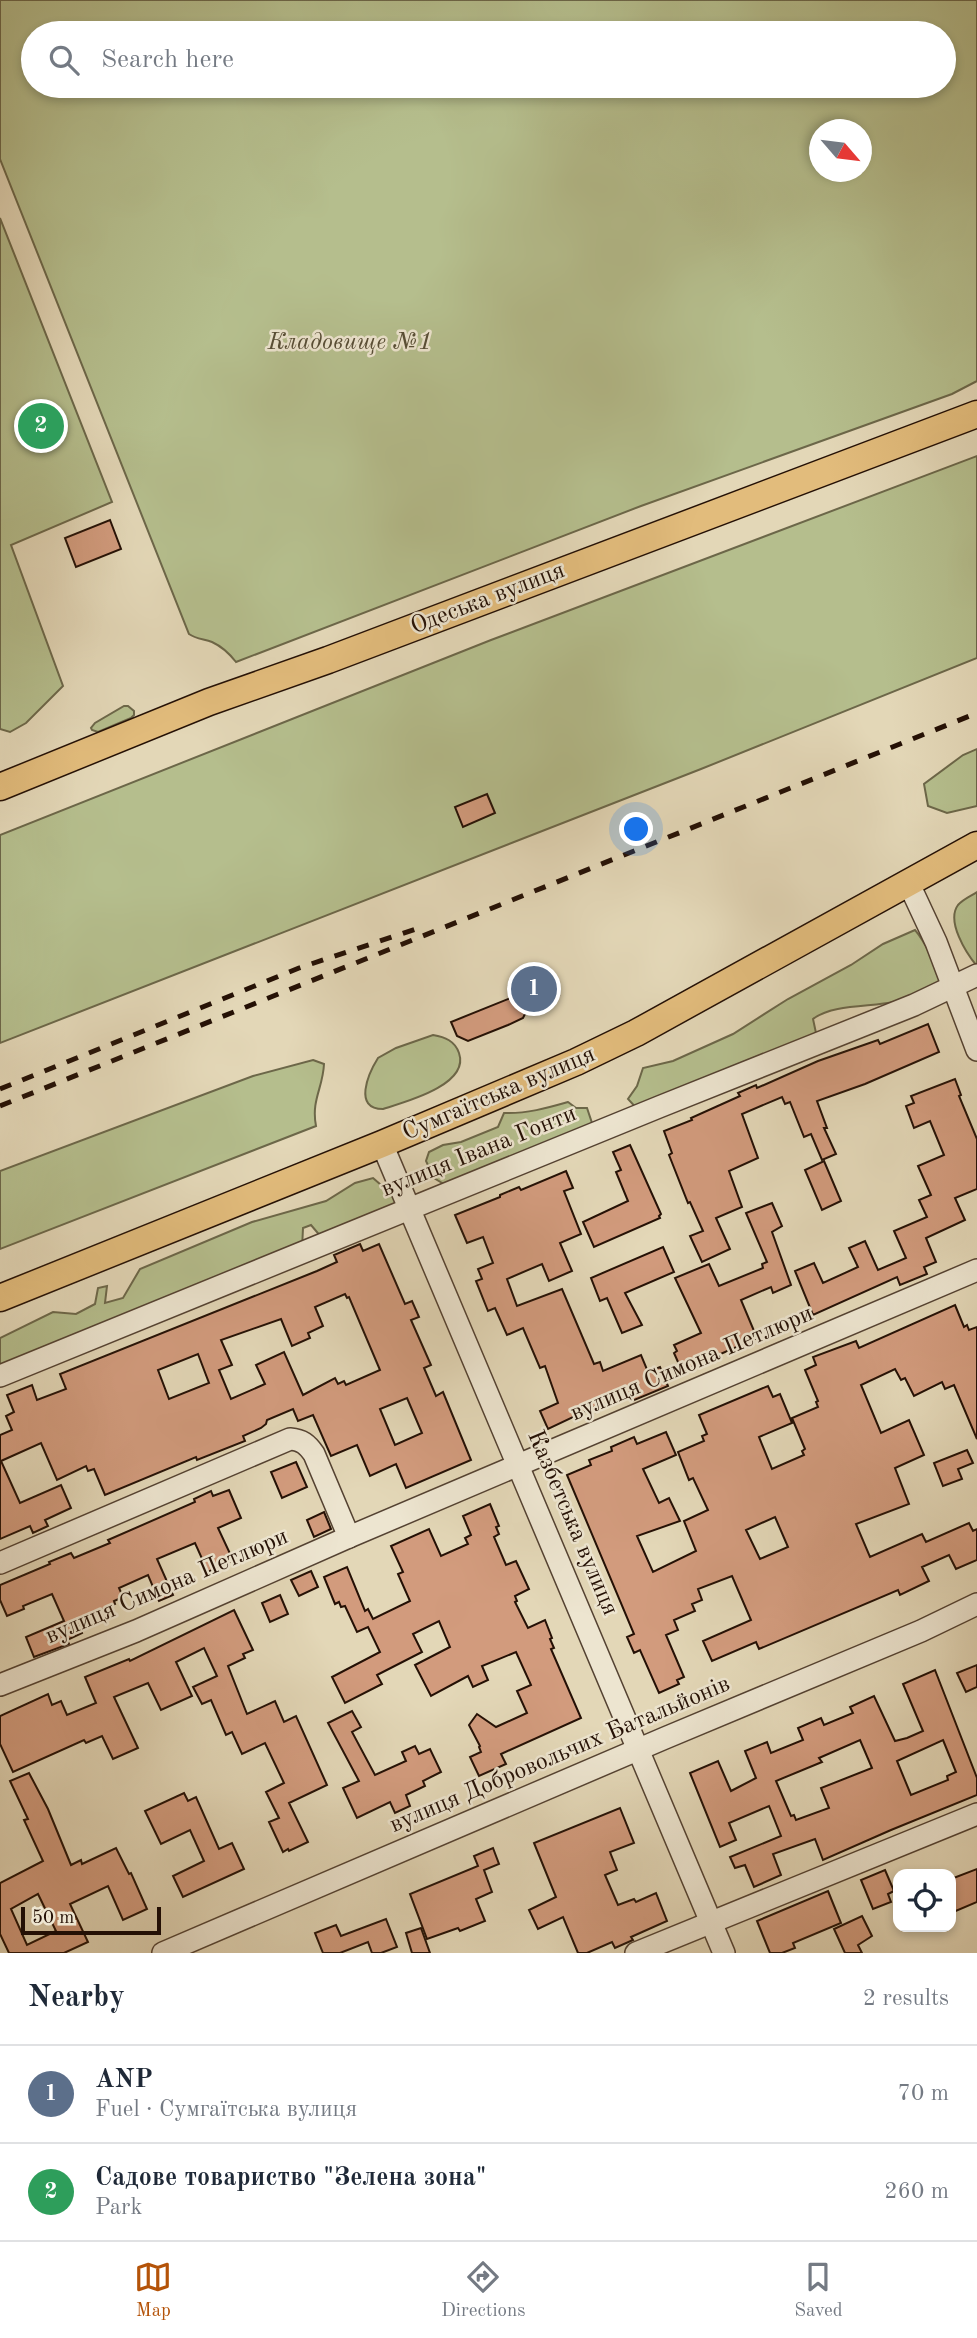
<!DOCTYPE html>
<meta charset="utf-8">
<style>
body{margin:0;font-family:"Old Standard TT",serif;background:#f2f2f3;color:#1f2937}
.controls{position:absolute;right:21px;bottom:21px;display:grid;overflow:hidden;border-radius:14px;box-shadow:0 4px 10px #0003}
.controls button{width:63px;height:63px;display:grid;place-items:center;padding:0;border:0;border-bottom:2px solid #e0e1e3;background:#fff;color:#1f2937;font:35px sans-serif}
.compass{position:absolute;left:809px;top:119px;width:63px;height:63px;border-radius:50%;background:#fff;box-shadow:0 4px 10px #0003;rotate:118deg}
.scale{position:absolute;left:21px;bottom:18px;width:140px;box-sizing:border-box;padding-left:7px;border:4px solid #241005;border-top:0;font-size:19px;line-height:24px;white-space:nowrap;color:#241005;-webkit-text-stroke:5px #ede5d0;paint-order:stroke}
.you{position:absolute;left:637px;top:830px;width:24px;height:24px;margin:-18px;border:5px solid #fff;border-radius:50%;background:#1a73e8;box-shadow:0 0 0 10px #1a73e833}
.badge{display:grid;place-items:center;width:46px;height:46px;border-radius:50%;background:#b45309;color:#fff;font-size:23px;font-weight:700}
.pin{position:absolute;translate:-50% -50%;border:4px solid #fff;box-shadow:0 2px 7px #0006}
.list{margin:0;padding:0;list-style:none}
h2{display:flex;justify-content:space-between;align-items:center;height:91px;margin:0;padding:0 28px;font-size:30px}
h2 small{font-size:23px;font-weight:400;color:#747a83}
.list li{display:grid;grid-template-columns:46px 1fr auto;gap:21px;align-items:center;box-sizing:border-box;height:98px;padding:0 28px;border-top:2px solid #e0e1e3}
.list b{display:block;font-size:26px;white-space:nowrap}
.list p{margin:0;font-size:23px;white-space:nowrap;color:#747a83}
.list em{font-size:23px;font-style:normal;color:#747a83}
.icon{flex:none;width:38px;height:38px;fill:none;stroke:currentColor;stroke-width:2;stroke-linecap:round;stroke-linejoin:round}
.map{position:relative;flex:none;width:977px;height:1953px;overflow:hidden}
.search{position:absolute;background:#fff;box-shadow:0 4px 10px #0003;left:21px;right:21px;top:21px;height:77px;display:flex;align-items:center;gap:18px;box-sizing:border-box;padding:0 24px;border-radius:38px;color:#747a83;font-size:26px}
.sheet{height:287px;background:#fff}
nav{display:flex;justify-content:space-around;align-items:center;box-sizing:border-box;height:98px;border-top:2px solid #e0e1e3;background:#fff;font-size:19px;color:#747a83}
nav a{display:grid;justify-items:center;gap:4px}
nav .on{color:#b45309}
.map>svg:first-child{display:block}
.green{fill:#b5be8d;stroke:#6c6749;stroke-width:2;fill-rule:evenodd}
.building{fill:#d29b7d;stroke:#241005;stroke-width:2;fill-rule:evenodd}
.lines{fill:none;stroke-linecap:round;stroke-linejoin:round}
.minor-casing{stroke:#544232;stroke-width:24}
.major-casing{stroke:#241005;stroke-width:29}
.minor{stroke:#ede5d0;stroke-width:21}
.major{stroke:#e2bc7c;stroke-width:26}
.rail{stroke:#241005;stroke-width:5;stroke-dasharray:12 12;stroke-linecap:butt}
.labels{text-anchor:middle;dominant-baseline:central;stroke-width:5;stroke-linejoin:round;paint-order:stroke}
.park-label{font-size:24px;font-style:italic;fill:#574d35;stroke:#ede5d0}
.street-label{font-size:24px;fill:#241005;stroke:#ede5d0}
</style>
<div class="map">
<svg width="977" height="1953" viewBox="0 0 977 1953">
<rect width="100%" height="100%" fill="#e3d7b7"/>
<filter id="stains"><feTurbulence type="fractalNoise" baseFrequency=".00286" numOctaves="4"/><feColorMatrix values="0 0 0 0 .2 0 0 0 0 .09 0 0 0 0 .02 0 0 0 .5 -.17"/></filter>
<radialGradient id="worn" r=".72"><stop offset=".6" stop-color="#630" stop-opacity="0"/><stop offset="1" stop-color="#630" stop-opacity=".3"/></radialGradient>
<g class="green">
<path d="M0 0H977V381L952 394 641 506 236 662C229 653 223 647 212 642 204 639 196 639 189 634L0 159ZM33 33H944V86H33ZM820 130H862V172H820Z"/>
<polygon points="0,218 112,502 11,545 63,686 26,723 10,732 0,729"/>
<polygon points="977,456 977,658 701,769 0,1043 0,835 491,640"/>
<polygon points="124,706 128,706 134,711 134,715 131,718 98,732 92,730 91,728 95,723"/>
<polygon points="977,749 977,806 947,813 928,806 924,784 963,755"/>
<path d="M977 892V966C966 953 946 921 958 905 963 899 971 896 977 892Z"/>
<path d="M915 930C924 940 939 970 941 983 926 990 910 999 894 1002 870 1007 832 1004 813 1019L816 1033 795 1044 639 1111 628 1099 637 1086 643 1068 673 1061 733 1034 788 999 851 965 883 944Z"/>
<path d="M433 1035C445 1037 455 1041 459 1053 470 1085 405 1102 383 1109 353 1109 368 1074 378 1058L396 1048Z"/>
<path d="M313 1060 324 1064C323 1088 311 1100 316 1126L0 1249V1171L253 1076Z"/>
<path d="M568 1102 576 1108H587L593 1126 447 1186 434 1178 426 1161 429 1152 443 1145 461 1142 498 1127 504 1113C526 1114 547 1108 568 1102Z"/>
<polygon points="373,1178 396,1198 397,1209 322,1238 311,1225 303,1228 302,1249 0,1368 0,1338 53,1312 76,1314 95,1304 98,1288 107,1286 105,1303 123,1298 140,1269 252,1222 326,1201 355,1183"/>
</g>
<g class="building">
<polygon points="110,520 121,549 76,567 65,538"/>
<polygon points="487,794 495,813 463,827 455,807"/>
<polygon points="549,970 559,995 528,1008 523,1018 508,1025 468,1041 457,1036 451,1022 513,997 509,986"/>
<polygon points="928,1024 939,1052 865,1084 817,1101 827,1128 824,1128 836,1154 822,1160 811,1134 804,1137 790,1102 785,1104 782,1097 742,1114 758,1158 729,1171 742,1207 716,1218 730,1249 702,1262 690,1236 703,1231 690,1202 688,1203 669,1155 672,1153 664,1131 692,1120 691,1118 740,1096 738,1093 756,1085 757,1088 818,1061 878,1040 880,1044"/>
<polygon points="955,1079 961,1095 959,1096 977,1139 977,1189 955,1198 965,1220 926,1238 936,1262 924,1267 927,1274 900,1285 897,1277 813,1315 795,1271 814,1263 823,1283 858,1267 849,1248 865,1241 878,1270 906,1258 894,1231 927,1217 919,1200 931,1195 918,1166 944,1155 930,1121 914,1128 906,1106 914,1103 911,1096"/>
<polygon points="630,1145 661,1214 659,1216 660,1218 594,1247 583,1222 628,1201 616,1172 621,1170 613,1152"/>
<polygon points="824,1161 841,1201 822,1210 805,1170"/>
<polygon points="566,1171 573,1188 564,1191 581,1234 560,1243 572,1271 549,1281 542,1264 507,1279 517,1306 562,1289 594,1364 600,1362 603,1371 641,1355 648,1372 660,1367 668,1386 632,1401 631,1397 596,1412 594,1407 548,1429 540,1411 558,1403 545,1366 540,1368 523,1328 507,1335 495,1308 488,1311 476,1281 482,1279 478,1269 493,1263 483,1237 467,1243 455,1215 500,1197 500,1195 519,1187 521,1190"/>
<polygon points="772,1203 782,1226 772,1232 791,1285 773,1293 771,1287 741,1300 757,1338 682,1371 674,1353 677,1351 674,1345 701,1333 675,1278 709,1264 719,1286 763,1268 762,1264 767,1262 746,1213"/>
<path d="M360 1244 363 1251 379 1244 405 1304 412 1301 419 1317 411 1320 431 1365 424 1368 436 1396 443 1392 471 1460 406 1488 396 1464 370 1476 357 1445 331 1456 313 1415 298 1421 293 1409 267 1420 266 1424 261 1428 243 1436 245 1441 197 1460 196 1457 105 1495 94 1469 88 1471 86 1466 57 1480 41 1443 1 1461 20 1503 61 1485 71 1508 45 1520 48 1526 33 1533 30 1526 0 1539V1435L12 1430 6 1416 14 1412 7 1395 32 1385 37 1400 66 1389 60 1374 317 1271 337 1262 334 1255ZM345 1294 347 1298 349 1297 380 1370 346 1385 344 1381 338 1384 335 1378 303 1395 284 1352 256 1365 265 1384 231 1399 219 1370 232 1365 221 1340 281 1319 292 1346 310 1338 308 1333 323 1326 315 1307ZM198 1354 209 1383 169 1399 158 1370ZM407 1398 422 1433 395 1445 380 1409Z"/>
<polygon points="663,1247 674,1272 625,1293 642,1325 622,1333 607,1298 600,1301 591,1278"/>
<path d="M955 1305 964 1327 967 1325 969 1330 977 1327V1439L954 1385 945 1389 942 1382 914 1396 905 1378 901 1380 895 1369 861 1385 881 1433 909 1420 924 1455 895 1468 909 1504 856 1524 870 1557 922 1534 926 1542 969 1523 973 1531 977 1529V1560L956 1569 949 1555 922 1567 929 1581 900 1595 898 1590 759 1649 756 1642 712 1661 703 1641 751 1620 732 1576 698 1589 702 1600 692 1604 695 1611 674 1620 678 1630 666 1635 684 1677 677 1680 679 1684 659 1693 640 1650 634 1653 627 1637 634 1634 567 1475 591 1465 589 1460 612 1451 611 1447 634 1437 637 1444 666 1432 676 1455 643 1469 659 1503 669 1498 680 1521 637 1536 653 1572 696 1551 684 1521 708 1510 693 1478 689 1480 678 1452 704 1441 702 1436 707 1434 699 1415 768 1386 773 1397 780 1394 792 1423 759 1437 772 1469 804 1455 802 1451 805 1449 792 1418 818 1407 816 1402 818 1401 805 1370 816 1365 813 1357 856 1341 859 1348ZM775 1517 788 1547 760 1559 746 1530Z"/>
<polygon points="967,1450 973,1463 958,1469 962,1479 943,1486 934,1463"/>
<polygon points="296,1462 307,1487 282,1498 271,1472"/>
<polygon points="229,1490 241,1518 218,1528 233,1560 208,1572 195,1543 157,1559 173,1595 159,1601 148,1575 119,1588 123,1597 114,1601 115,1604 76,1620 82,1633 67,1640 69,1644 34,1657 26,1637 64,1621 52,1594 23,1606 24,1609 7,1616 0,1600 0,1585 50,1564 49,1562 71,1553 74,1558 110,1543 108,1540 195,1502 194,1499 211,1491 213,1496"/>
<polygon points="490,1504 499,1526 496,1527 499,1534 494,1537 506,1565 516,1561 529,1589 515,1596 517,1601 515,1602 528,1628 545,1620 552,1638 550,1639 554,1648 551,1649 581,1718 501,1754 506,1764 479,1776 470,1757 481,1752 479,1747 480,1746 469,1725 477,1714 496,1727 527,1713 517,1691 531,1685 516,1652 482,1666 488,1680 473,1687 468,1676 431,1696 415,1665 450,1647 439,1621 413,1634 422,1652 377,1675 382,1684 345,1703 332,1677 380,1652 368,1627 357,1632 345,1606 341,1607 339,1602 335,1604 324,1577 347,1567 365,1611 368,1609 373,1619 410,1601 398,1574 403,1572 391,1546 429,1529 441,1556 468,1544 465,1538 471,1535 463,1516"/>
<polygon points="324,1512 331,1529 314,1537 307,1520"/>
<polygon points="311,1571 318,1587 299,1596 291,1580"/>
<polygon points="280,1595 288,1614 270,1622 262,1603"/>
<polygon points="234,1610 253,1650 243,1654 245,1658 228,1666 247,1714 275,1701 284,1722 296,1716 327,1785 289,1803 308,1842 289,1851 288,1849 283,1852 269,1822 279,1818 266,1792 284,1783 265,1743 242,1754 232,1732 226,1735 211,1700 202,1704 193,1687 217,1676 204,1648 176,1662 192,1696 161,1710 148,1683 114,1697 138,1748 113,1759 102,1736 86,1743 84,1740 13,1772 0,1744 0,1716 48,1694 52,1705 61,1701 67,1715 96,1703 85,1677 129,1659 130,1661"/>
<polygon points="977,1665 977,1687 966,1692 957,1673"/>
<path d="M935 1670 977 1778V1795L891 1830 823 1860 815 1839 773 1854 781 1875 754 1887 745 1865 735 1868 730 1857 781 1836 769 1806 729 1823 736 1840 720 1847 690 1773 718 1761 731 1791 756 1778 745 1751 767 1742 771 1753 803 1740 798 1728 821 1718 824 1725 853 1713 850 1707 874 1696 895 1741 907 1738 923 1731 903 1684ZM860 1740 872 1768 821 1788 829 1808 796 1820 794 1815 791 1816 776 1781 822 1762 819 1758ZM943 1740 956 1772 947 1776 948 1780 911 1795 897 1761Z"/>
<polygon points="352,1711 361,1727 352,1732 375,1775 406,1761 402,1752 415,1746 419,1754 430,1749 441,1772 423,1781 425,1786 406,1795 410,1806 395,1813 390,1802 357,1818 343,1788 359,1781 328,1723"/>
<path d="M29 1773 48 1809 71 1865 81 1860 82 1864 116 1848 129 1874 131 1873 147 1909 123 1920 108 1886 70 1904 88 1942 64 1953H9L0 1934V1883L43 1861 24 1820 28 1819 10 1781ZM38 1894 56 1931 27 1945 11 1909Z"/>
<polygon points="184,1793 188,1801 196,1797 219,1849 232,1843 244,1869 183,1897 173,1876 204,1861 190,1830 161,1844 145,1811"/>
<polygon points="620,1808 634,1843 610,1852 617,1870 605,1875 618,1905 634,1899 636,1902 656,1893 667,1921 631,1937 633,1940 615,1948 612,1942 587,1953 578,1953 563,1917 538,1929 529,1910 556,1897 534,1843"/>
<polygon points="493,1848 499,1864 484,1870 492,1892 476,1899 485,1921 460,1931 458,1928 427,1939 410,1894 478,1866 474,1856"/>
<polygon points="977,1869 977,1902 951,1913 951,1879"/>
<polygon points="885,1870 894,1891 888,1894 891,1902 873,1909 861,1880"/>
<polygon points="828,1891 841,1923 793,1943 795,1948 782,1953 770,1953 757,1921"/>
<polygon points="862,1916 872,1936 858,1945 862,1953 845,1953 834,1929"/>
<polygon points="386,1919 397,1947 381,1953 372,1953 368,1942 340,1953 323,1953 315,1933 336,1925 341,1936"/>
<polygon points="421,1928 430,1953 412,1953 406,1933"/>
</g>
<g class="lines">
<g class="minor-casing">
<g id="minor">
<polyline points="908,882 936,942 977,1050"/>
<polyline points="382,1144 724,1953"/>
<polyline points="0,1376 659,1107 914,1005 977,975"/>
<path d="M0 1563 290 1439C302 1440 307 1444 314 1454L349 1537"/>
<polyline points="0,1685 136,1631 349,1537 977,1270"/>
<polyline points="163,1953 665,1738 921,1631 977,1604"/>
<polyline points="636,1953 977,1814"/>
</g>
</g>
<g class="major-casing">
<g id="major">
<polyline points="0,787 209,702 328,660 977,414"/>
<polyline points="0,1298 382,1144 576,1062 636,1033 977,845"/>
</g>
</g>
<use href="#minor" class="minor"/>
<use href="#major" class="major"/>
<g class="rail">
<polyline points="0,1089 299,968 422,927"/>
<polyline points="0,1106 977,713"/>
</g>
</g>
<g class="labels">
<g class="park-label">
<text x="350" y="343">Кладовище №1</text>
</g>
<g class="street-label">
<text transform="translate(488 599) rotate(-21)">Одеська вулиця</text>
<text transform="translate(499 1094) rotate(-23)">Сумгаїтська вулиця</text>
<text transform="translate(479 1152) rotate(-22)">вулиця Івана Гонти</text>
<text transform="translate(692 1364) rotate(-23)">вулиця Симона Петлюри</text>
<text transform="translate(572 1523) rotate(67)">Казбетська вулиця</text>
<text transform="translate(167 1587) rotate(-23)">вулиця Симона Петлюри</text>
<text transform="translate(560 1755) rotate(-23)">вулиця Добровольчих Батальйонів</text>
</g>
</g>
<rect width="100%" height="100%" filter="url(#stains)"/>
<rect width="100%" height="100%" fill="url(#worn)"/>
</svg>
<div class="controls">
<button><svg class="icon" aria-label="locate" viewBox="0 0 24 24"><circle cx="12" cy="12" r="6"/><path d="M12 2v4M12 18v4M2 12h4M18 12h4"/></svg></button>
</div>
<svg class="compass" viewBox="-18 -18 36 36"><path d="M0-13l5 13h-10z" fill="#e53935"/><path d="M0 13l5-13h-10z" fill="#747a83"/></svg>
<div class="scale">50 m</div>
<div class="you"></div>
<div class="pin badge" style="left:534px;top:989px;background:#5c6f8a">1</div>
<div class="pin badge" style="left:41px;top:426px;background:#2e9e5b">2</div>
<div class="search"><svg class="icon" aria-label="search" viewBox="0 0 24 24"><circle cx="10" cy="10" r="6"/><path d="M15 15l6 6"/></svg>Search here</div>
</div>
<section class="sheet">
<h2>Nearby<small>2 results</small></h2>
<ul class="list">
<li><span class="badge" style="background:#5c6f8a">1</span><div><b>ANP</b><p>Fuel · Сумгаїтська вулиця</p></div><em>70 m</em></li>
<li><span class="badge" style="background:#2e9e5b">2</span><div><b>Садове товариство &quot;Зелена зона&quot;</b><p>Park</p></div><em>260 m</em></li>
</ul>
</section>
<nav>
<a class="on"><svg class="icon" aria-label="map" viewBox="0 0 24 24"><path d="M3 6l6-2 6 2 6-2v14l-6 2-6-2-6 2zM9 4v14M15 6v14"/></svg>Map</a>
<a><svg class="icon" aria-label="directions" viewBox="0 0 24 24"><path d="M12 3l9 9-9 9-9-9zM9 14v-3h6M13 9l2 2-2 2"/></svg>Directions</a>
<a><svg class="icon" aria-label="saved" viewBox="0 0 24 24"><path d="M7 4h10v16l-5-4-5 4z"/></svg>Saved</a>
</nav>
